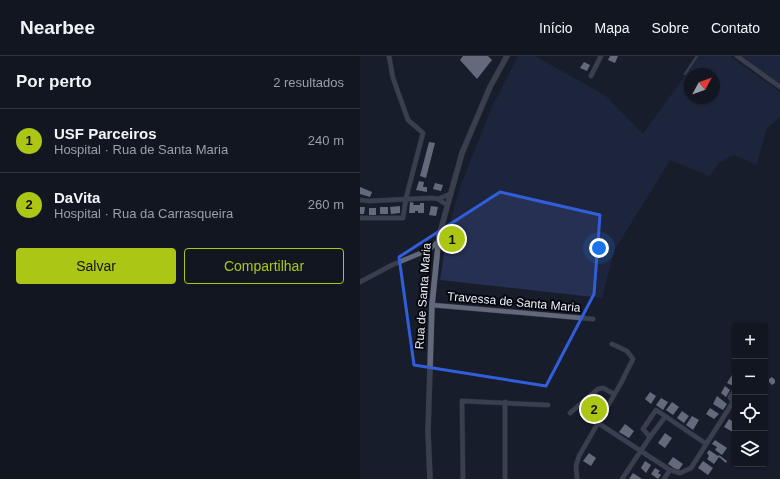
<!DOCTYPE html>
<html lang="pt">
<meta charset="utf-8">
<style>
body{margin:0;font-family:Arial,sans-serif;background:#1b1f2a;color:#f1f3f6}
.controls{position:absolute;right:12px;bottom:12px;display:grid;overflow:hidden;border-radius:4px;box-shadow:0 1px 3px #0004}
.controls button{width:36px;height:36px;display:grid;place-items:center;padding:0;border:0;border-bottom:1px solid #31353f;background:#121621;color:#f1f3f6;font:20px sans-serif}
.compass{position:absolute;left:324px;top:12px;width:36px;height:36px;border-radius:50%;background:#121621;box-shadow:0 1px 3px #0004;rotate:49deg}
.you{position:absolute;left:239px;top:192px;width:14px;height:14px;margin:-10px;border:3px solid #fff;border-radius:50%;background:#1a73e8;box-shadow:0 0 0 6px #1a73e833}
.badge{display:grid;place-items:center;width:26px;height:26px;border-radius:50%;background:#abc614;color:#111;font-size:13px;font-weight:700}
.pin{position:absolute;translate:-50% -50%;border:2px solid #fff;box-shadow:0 1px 4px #0006}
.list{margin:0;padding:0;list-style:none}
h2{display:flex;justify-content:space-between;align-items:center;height:52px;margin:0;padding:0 16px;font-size:17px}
h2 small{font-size:13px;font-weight:400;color:#9c9fa5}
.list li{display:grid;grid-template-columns:26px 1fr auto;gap:12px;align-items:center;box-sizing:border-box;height:64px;padding:0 16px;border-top:1px solid #31353f}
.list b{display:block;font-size:15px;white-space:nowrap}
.list p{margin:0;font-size:13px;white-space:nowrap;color:#9c9fa5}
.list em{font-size:13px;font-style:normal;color:#9c9fa5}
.actions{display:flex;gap:8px;padding:12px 16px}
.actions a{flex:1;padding:9px 0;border:1px solid #abc614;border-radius:4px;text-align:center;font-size:14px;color:#abc614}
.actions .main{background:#abc614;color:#111}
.icon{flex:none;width:22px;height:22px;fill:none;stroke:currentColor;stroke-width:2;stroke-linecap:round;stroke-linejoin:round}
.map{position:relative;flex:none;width:420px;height:423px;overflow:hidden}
header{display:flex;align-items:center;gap:24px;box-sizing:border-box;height:56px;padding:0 20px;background:#121621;border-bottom:1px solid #31353f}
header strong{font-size:19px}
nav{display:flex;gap:22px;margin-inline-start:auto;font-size:14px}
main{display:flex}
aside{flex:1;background:#121621}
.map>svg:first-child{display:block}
.green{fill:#253052;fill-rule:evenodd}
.building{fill:#bfc7db}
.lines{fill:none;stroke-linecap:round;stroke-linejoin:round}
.service-casing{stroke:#373a46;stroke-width:3}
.minor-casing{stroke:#373a46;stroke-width:5.5}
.tertiary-casing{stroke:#373a46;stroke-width:6}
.service{stroke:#62697b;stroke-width:2}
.minor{stroke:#62697b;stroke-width:4.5}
.tertiary{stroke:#62697b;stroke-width:5.5}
.marked{fill:none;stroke:#325edb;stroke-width:3;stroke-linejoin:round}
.labels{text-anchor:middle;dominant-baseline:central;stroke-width:4;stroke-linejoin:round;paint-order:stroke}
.street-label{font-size:12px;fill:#eaeef8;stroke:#06080e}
</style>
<header>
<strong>Nearbee</strong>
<nav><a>Início</a><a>Mapa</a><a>Sobre</a><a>Contato</a></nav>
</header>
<main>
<aside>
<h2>Por perto<small>2 resultados</small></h2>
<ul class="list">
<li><span class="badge">1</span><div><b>USF Parceiros</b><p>Hospital · Rua de Santa Maria</p></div><em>240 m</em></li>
<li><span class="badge">2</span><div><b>DaVita</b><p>Hospital · Rua da Carrasqueira</p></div><em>260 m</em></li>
</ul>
<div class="actions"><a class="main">Salvar</a><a>Compartilhar</a></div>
</aside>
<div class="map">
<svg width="420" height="423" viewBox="0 0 420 423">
<rect width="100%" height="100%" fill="#181d2c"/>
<g class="green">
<path d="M158 0H175L246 40 283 78 339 0H370L420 36V61L407 72 396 110 388 105 374 99 359 107 350 120 310 104 254 195 242 242 80 224 87 179 100 131 131 53ZM330 18H354V42H330Z"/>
<polygon points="380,0 420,0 420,29"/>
</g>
<g class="building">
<polygon points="103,0 128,0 132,4 117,23 100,4"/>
<polygon points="250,0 258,0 255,7 248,4"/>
<polygon points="224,6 230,9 227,15 220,12"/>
<polygon points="69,86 75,87 66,122 60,120"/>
<polygon points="59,125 64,126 63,131 67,131 67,136 56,134"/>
<polygon points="75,127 83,129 81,135 73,133"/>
<polygon points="0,131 12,136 10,141 0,138"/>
<polygon points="50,146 54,147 53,149 60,149 60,147 64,147 64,157 58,157 58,155 55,155 55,157 49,157"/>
<polygon points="40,150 40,157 31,158 30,151"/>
<polygon points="71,150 78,151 76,160 69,159"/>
<polygon points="0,151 5,151 4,158 0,158"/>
<rect x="20" y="151" width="8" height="7"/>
<rect x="9" y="152" width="7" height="7"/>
<polygon points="372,319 375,321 375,327 373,330 367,327"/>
<polygon points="412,321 415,324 415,327 412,329 409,326 409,323"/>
<polygon points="365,330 370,334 366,341 361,337"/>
<polygon points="290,336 296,340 291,348 285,343"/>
<polygon points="357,340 367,348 363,354 353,348"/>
<polygon points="301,342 308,346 303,354 296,349"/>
<polygon points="312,346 319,351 313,359 306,354"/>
<polygon points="350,352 359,358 354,363 346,358"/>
<polygon points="322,355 329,360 324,367 317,362"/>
<polygon points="332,360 339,364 333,374 326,369"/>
<polygon points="369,363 375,367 375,372 373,376 364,371"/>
<polygon points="265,368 274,375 269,382 259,376"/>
<polygon points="305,377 312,382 305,392 298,387"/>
<polygon points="355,384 367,392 362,399 355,394 357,391 352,388"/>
<polygon points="349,394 358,400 359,399 367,405 366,407 359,401 354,408 347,403 349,400 347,397"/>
<polygon points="229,397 236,402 231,410 223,405"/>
<polygon points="313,401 323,408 318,415 308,408"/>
<polygon points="285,405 291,409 286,417 281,412"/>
<polygon points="343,405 353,412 348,419 338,412"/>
<polygon points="295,412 300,415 298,417 301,419 298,423 291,418"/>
<polygon points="273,417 282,423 269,423"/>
</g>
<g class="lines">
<g class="service-casing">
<polyline id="service" points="325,18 337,0"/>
</g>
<g class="minor-casing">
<g id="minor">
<polyline points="377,0 420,31"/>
<polyline points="231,20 241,0"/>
<polyline points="78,143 90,138"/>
<polyline points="0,144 9,145 71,142 78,143 87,149"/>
<polyline points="0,162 43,162 46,142 63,77 48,64 33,22 29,0"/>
<polyline points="0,226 32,209 68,194 78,186"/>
<polyline points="72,249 233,263"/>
<polyline points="373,346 370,341 375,334"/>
<polyline points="210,357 238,333 243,332 254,338"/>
<polyline points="238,367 310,414 320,417 331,412 373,346"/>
<polyline points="290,381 305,361"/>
<polyline points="103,423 102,345 188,349"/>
<polyline points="145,423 145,346"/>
<polyline points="217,423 216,410 219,400 261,327 273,303 267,295 252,288"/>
<polyline points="262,423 290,381 283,373 296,354 345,387"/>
<polyline points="304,423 310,414"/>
</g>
</g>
<g class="tertiary-casing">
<polyline id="tertiary" points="70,423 68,375 72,249 79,180 102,97 130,31 147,0"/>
</g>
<use href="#service" class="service"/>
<use href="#minor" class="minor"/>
<use href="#tertiary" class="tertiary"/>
</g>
<path d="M0 0H420V423H0ZM140 136 240 159 234 238 186 330 54 309 39 201Z" fill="#181d2c" fill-opacity=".55" fill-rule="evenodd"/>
<path class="marked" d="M140 136 240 159 234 238 186 330 54 309 39 201Z"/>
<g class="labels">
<g class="street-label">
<text transform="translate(63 240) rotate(-86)">Rua de Santa Maria</text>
<text transform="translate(154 246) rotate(5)">Travessa de Santa Maria</text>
</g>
</g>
</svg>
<div class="controls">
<button>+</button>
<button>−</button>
<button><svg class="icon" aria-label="locate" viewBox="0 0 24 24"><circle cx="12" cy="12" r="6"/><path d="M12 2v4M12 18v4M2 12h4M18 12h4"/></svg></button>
<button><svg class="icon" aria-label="layers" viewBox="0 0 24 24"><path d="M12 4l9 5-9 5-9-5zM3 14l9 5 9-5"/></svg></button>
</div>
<svg class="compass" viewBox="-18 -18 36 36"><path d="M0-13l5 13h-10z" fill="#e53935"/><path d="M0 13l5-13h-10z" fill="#9c9fa5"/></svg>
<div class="you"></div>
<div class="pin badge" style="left:92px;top:183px">1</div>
<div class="pin badge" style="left:234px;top:353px">2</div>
</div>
</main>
